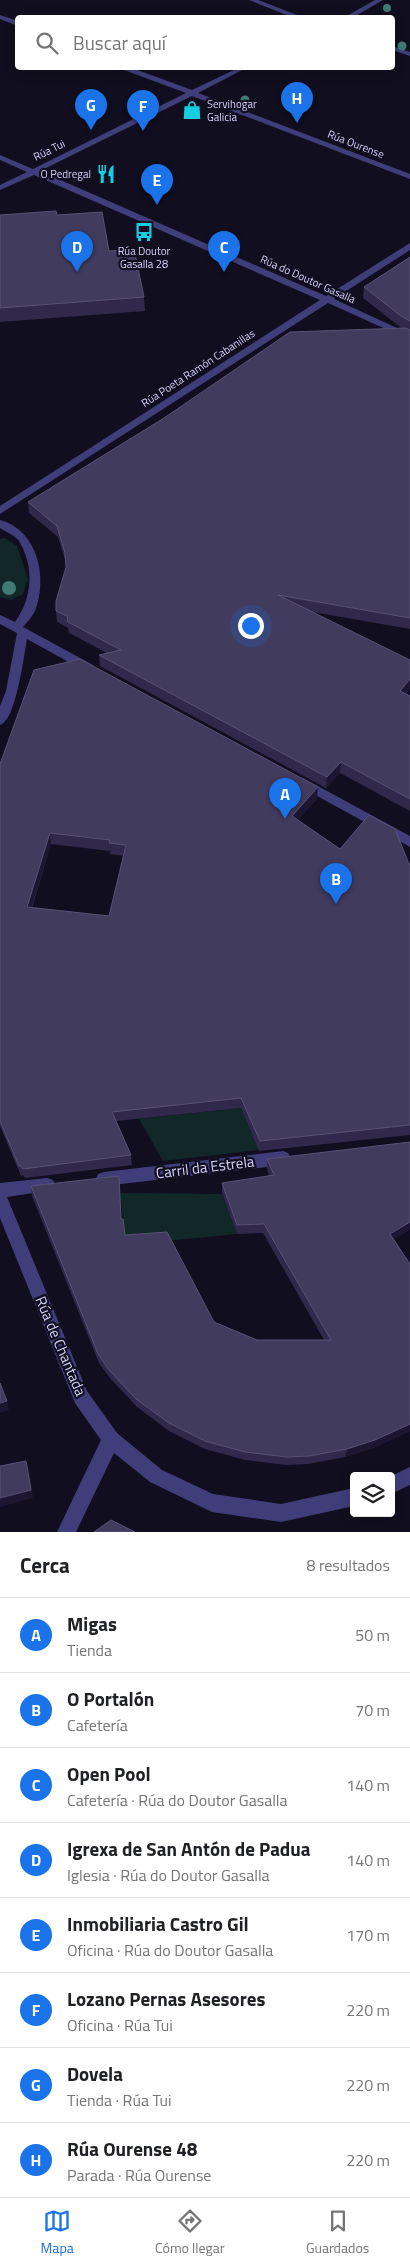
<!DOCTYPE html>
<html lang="es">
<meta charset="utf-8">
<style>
body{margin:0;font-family:"Titillium Web",sans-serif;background:#f6f6f6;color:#202124}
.controls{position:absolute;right:15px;bottom:15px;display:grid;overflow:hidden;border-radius:5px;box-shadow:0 2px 12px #0003}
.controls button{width:45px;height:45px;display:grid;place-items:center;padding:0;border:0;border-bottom:1px solid #e0e0e0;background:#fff;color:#202124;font:25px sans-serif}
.you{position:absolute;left:250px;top:625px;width:18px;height:18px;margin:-12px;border:4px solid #fff;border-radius:50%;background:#1a73e8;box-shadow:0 0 0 8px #1a73e833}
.badge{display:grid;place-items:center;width:32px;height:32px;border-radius:50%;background:#1a73e8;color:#fff;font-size:16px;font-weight:700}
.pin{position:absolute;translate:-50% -41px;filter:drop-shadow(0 1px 2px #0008)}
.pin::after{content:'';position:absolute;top:26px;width:18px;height:15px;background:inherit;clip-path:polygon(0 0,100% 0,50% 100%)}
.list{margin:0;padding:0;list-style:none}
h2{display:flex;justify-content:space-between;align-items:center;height:65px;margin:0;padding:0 20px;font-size:21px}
h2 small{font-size:16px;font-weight:400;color:#757577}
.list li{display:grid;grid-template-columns:32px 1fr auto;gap:15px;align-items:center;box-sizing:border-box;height:75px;padding:0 20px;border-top:1px solid #e0e0e0}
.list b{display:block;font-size:19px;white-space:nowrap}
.list p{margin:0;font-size:16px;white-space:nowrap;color:#757577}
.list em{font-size:16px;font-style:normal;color:#757577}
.icon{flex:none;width:28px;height:28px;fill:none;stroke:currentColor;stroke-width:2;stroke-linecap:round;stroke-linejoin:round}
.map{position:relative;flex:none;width:410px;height:1532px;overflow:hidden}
.search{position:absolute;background:#fff;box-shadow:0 2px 12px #0003;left:15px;right:15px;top:15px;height:55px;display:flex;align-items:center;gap:12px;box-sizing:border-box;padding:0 18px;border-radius:5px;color:#757577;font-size:19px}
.sheet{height:665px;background:#fff}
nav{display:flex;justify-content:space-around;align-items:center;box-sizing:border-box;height:70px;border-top:1px solid #e0e0e0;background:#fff;font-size:14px;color:#757577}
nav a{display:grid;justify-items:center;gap:2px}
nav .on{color:#1a73e8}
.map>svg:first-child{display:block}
.green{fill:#122828}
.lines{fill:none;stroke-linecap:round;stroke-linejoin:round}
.minor{fill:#403e7a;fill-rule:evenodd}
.tree{fill:#3f7b73}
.wall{fill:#30294b;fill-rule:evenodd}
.shaded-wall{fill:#1c1632}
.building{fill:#413b5e;stroke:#595277;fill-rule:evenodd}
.labels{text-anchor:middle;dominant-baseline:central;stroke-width:4.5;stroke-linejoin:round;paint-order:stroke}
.far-poi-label{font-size:11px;fill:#d6d1fb;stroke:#110e1f;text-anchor:start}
.far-street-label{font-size:11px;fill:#d6d1fb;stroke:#110e1f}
.near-street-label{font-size:15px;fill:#d6d1fb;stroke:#110e1f}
</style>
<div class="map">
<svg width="410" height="1532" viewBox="0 0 410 1532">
<rect width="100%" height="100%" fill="#110e1f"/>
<g class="green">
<polygon points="5,538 17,546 28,579 23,594 11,600 0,597 0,539"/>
<polygon points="241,1108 259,1150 163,1161 139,1119"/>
<polygon points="120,1193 222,1194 237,1234 126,1245"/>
</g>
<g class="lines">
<g class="minor">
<polygon points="249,0 258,0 305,18 294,18"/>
<polygon points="375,0 383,0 352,18 343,18"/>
<polygon points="0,15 18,21 18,26 0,19"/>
<polygon points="392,46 410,52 410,56 392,50"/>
<polygon points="124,68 132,68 192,90 238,68 246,68 198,93 410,174 410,179 192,96 40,171 326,296 410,243 410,250 334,299 410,334 410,340 328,303 0,514 0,506 320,300 34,175 0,190 0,185 27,172 0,160 0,155 33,169 186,93 124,70"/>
<path d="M0 520C38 530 48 578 35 611 32 617 27 622 23 627L93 665 95 668 89 672 85 671 27 639C24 655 16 721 0 725V706L6 691 17 633 0 624V615L15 622C32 599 35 567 19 541 16 536 6 532 0 528Z"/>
<polygon points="303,778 410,836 410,847 299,786 297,783 299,780"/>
<polygon points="283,1151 288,1153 291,1158 288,1163 283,1165 104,1186 98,1184 96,1179 98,1174 104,1172"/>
<polygon points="47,1178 53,1180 55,1185 53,1190 7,1197 87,1391 117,1433 162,1470 213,1494 281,1504 354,1488 354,1506 281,1522 212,1512 150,1482 114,1453 76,1532 57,1532 101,1440 75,1403 0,1218 0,1183"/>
<polygon points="410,1467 410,1485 391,1494 391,1476"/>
</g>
</g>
<g class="tree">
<circle cx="387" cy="8" r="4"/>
<circle cx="402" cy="46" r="4.5"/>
<circle cx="245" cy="100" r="4.5"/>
<circle cx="9" cy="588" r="7"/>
</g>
<g class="wall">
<polygon points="0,215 57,215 109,251 144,297 145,311 0,322"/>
<polygon points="410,257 410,629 313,612 410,688 406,694 410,696 410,811 340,773 326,788 100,666 99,655 107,653 69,633 68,628 57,622 56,611 66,567 66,563 58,537 29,513 28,502 402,328 400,327 363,298 364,287"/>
<path d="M0 764 317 799 297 820 340 849 410 864V1135L259 1151 241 1108 116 1121 131 1155 132 1165 25 1178 23 1175 21 1176 0 1126ZM51 844 110 851V854L124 856 109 916 32 908Z"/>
<polygon points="267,1159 394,1240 410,1264 410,1431 373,1448 345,1457 308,1464 286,1465 245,1460 205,1449 169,1431 137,1407 110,1378 99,1363 32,1196 31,1186 119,1176 121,1219 125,1235 214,1322 257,1340 324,1340 263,1233 237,1234 222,1193 222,1183 269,1176 267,1169"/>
</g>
<g class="shaded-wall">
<polygon points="410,679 410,688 398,702 400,691"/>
<polygon points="341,762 340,773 326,788 327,777"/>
<polygon points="318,787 317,799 291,828 292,816"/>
<polygon points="50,833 51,844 28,918 27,907"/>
<polygon points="410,1222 410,1230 388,1243 390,1234"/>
<polygon points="7,1401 9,1410 0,1413 0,1403"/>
<polygon points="410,1424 410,1431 373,1448 345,1457 347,1449"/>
<polygon points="26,1461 29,1469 33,1498 0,1507 0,1498"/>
</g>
<g class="building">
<polygon points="56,211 57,215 102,212 109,251 134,249 144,297 0,308 0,215"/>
<polygon points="410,257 410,321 401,316 364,287"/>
<polygon points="405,328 410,330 410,618 278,595 410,660 410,679 400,691 410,696 410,799 341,762 327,777 99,655 121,650 68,622 67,616 56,611 56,601 66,567 65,553 57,526 28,502 164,418 290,332"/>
<path d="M80 659 318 787 292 816 340 849 369 815 395 829 409 864H410V1125L260 1141 241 1098 112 1112 131 1155 23 1169 21 1166H19L0 1121V764L34 670ZM50 833 110 840 109 843 126 845 109 916 27 907Z"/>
<polygon points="410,1142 410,1222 390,1234 410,1264 410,1424 375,1440 347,1449 309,1456 287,1457 245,1452 205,1441 169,1423 136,1399 109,1370 98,1354 31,1186 119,1176 121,1219 123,1219 125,1235 167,1232 214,1322 257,1340 331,1340 264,1224 237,1225 222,1183 274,1175 267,1159"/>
<polygon points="0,1383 7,1401 0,1403"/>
<polygon points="26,1461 31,1490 0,1498 0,1466"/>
<polygon points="111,1520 135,1532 94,1532"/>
</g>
<defs>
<g id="shop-bare" transform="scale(1.5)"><path d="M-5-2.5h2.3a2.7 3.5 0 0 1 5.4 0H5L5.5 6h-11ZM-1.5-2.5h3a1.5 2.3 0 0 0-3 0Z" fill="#15cde3" stroke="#110e1f" stroke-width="2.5" paint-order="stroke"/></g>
<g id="restaurant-bare" transform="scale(1.5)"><path d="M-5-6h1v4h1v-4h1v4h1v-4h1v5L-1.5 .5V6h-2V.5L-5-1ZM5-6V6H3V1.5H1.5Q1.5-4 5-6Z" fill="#15cde3" stroke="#110e1f" stroke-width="2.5" paint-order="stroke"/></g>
<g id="bus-bare" transform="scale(1.5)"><path d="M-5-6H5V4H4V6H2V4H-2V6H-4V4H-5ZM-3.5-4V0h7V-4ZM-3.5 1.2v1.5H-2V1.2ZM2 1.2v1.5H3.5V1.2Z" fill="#15cde3" stroke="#110e1f" stroke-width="2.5" paint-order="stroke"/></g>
</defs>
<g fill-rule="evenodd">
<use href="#shop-bare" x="192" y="110"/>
<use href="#restaurant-bare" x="106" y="174"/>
<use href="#bus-bare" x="144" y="232"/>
</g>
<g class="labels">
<g class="far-poi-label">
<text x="207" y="104">Servihogar<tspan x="207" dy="13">Galicia</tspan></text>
<text x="91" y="174" text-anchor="end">O Pedregal</text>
<text x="144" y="251" text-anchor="middle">Rúa Doutor<tspan x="144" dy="13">Gasalla 28</tspan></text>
</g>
<g class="far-street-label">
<text transform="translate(356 144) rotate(21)">Rúa Ourense</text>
<text transform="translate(49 150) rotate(-26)">Rúa Tui</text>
<text transform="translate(308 279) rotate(24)">Rúa do Doutor Gasalla</text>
<text transform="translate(198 368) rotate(-33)">Rúa Poeta Ramón Cabanillas</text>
</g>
<g class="near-street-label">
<text transform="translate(205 1167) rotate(-7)">Carril da Estrela</text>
<text transform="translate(61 1346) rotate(67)">Rúa de Chantada</text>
</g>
</g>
</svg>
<div class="controls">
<button><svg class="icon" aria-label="layers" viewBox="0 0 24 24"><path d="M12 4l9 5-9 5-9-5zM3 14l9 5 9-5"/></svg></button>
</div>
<div class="you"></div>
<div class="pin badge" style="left:285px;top:819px">A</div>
<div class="pin badge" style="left:336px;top:904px">B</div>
<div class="pin badge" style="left:224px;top:272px">C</div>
<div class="pin badge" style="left:77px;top:272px">D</div>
<div class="pin badge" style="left:157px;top:205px">E</div>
<div class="pin badge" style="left:143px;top:131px">F</div>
<div class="pin badge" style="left:91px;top:130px">G</div>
<div class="pin badge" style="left:297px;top:123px">H</div>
<div class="search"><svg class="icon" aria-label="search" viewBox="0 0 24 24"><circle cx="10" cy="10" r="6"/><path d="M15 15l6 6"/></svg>Buscar aquí</div>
</div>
<section class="sheet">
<h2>Cerca<small>8 resultados</small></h2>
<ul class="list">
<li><span class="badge">A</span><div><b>Migas</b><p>Tienda</p></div><em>50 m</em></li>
<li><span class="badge">B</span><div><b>O Portalón</b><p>Cafetería</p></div><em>70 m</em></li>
<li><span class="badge">C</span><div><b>Open Pool</b><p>Cafetería · Rúa do Doutor Gasalla</p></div><em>140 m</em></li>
<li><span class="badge">D</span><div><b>Igrexa de San Antón de Padua</b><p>Iglesia · Rúa do Doutor Gasalla</p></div><em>140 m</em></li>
<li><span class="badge">E</span><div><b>Inmobiliaria Castro Gil</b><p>Oficina · Rúa do Doutor Gasalla</p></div><em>170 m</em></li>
<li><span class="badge">F</span><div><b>Lozano Pernas Asesores</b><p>Oficina · Rúa Tui</p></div><em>220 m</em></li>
<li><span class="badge">G</span><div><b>Dovela</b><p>Tienda · Rúa Tui</p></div><em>220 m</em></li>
<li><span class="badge">H</span><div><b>Rúa Ourense 48</b><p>Parada · Rúa Ourense</p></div><em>220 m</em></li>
</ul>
</section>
<nav>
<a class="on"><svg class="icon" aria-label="map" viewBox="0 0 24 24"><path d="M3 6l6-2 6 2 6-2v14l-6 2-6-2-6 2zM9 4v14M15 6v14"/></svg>Mapa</a>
<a><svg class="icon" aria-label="directions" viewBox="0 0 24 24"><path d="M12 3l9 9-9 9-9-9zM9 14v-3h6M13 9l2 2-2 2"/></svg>Cómo llegar</a>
<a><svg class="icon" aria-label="saved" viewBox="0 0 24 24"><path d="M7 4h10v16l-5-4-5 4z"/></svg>Guardados</a>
</nav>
